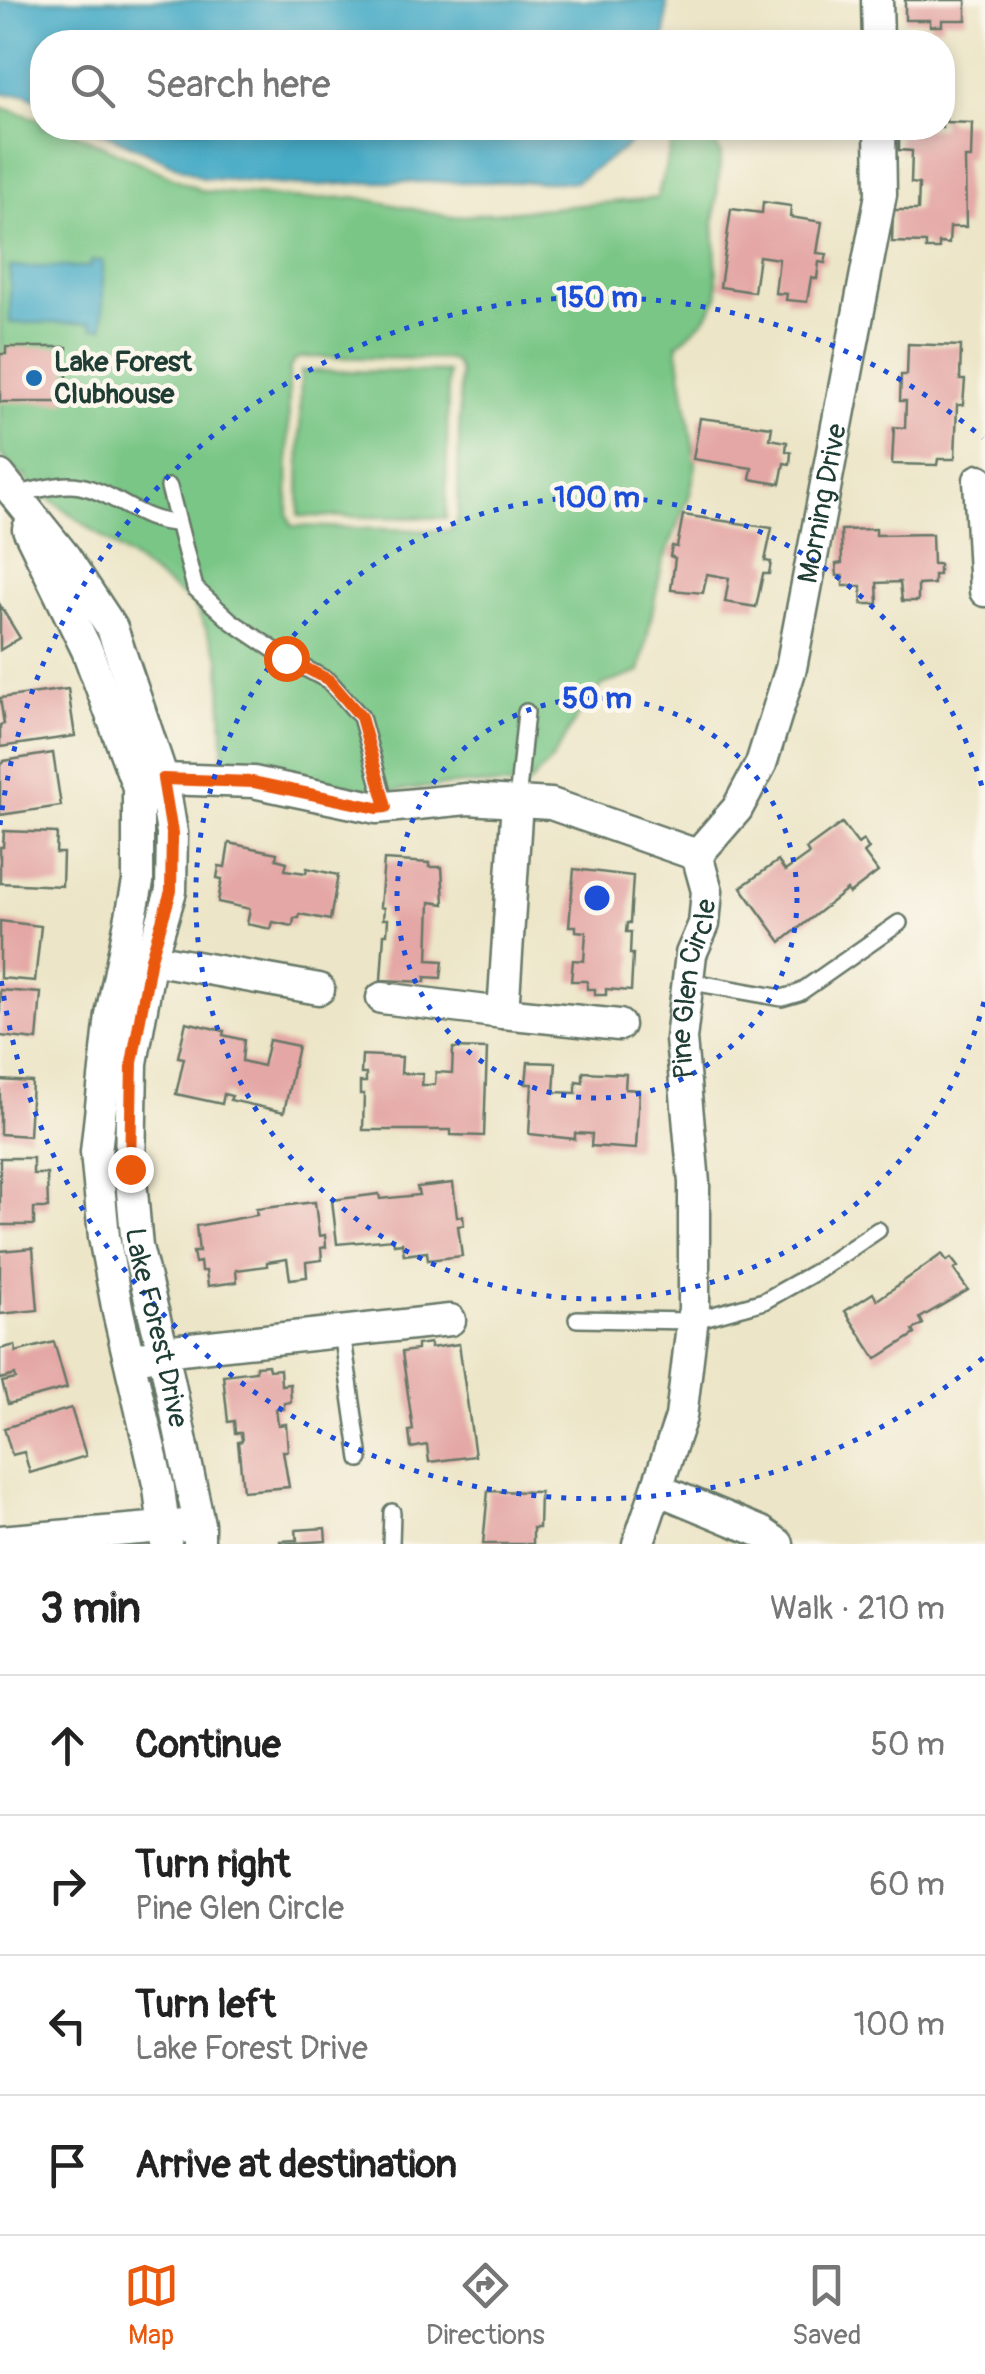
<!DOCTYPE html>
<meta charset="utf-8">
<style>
body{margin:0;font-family:Pangolin,sans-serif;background:#f2f2f2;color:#222}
.stop{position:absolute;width:30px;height:30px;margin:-22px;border:8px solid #ea580c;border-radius:50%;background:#fff}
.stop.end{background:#ea580c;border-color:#fff;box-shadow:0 2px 10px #0008}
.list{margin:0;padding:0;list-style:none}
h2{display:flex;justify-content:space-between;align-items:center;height:130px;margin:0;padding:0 40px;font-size:42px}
h2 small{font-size:32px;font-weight:400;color:#767676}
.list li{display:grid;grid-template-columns:65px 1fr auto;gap:30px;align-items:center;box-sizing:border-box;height:140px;padding:0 40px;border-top:2px solid #e0e0e0}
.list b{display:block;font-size:38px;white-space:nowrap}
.list p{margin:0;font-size:32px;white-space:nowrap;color:#767676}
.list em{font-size:32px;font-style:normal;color:#767676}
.icon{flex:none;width:55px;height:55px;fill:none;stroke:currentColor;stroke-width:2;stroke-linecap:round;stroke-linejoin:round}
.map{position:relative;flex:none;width:985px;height:1544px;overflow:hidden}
.search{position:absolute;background:#fff;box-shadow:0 5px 15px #0003;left:30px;right:30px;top:30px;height:110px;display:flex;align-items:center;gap:25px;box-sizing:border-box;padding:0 35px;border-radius:40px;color:#767676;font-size:38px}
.sheet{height:690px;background:#fff}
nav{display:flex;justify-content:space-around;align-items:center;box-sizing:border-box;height:140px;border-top:2px solid #e0e0e0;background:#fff;font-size:28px;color:#767676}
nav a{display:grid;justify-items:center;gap:5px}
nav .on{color:#ea580c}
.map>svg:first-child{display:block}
.green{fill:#79c686;stroke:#4c825d;stroke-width:2.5;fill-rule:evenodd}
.water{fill:#46abc6;stroke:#32747d;stroke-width:2.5}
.building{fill:#e4a7a5}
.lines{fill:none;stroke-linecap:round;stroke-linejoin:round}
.service-casing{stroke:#677867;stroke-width:20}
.minor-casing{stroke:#677867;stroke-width:35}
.service{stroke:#fff;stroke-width:15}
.minor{stroke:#fff;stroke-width:30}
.route{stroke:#ea580c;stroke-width:12}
.ring{fill:none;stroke:#1d4ed8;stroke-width:5;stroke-dasharray:5 10}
.poi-dot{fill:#1f6fb2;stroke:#fbf7ec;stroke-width:4}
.labels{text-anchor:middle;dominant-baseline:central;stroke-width:9;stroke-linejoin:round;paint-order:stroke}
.poi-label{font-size:28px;font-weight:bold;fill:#1f3d34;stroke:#fbf7ec;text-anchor:start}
.street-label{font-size:28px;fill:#1f3d34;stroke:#fbf7ec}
.centre{fill:#1d4ed8;stroke:#fbf7ec;stroke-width:5}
.ring-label{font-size:30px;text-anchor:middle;font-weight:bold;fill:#1d4ed8;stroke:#fbf7ec;stroke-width:9;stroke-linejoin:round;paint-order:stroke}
</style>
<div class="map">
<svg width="985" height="1544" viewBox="0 0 985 1544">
<rect width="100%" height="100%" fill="#fbf7ec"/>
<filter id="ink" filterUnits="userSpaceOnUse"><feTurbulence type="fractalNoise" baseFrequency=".01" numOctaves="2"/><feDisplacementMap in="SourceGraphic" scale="20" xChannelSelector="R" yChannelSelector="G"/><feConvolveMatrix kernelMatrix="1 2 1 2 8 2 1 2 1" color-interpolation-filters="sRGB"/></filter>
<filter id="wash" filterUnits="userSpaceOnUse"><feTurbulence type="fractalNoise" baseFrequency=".0048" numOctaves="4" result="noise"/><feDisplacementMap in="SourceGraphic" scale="40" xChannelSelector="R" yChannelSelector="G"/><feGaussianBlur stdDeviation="2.25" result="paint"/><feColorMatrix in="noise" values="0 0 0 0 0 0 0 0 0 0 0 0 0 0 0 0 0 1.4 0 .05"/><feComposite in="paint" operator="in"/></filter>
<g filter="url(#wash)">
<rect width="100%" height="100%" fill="#ece5c7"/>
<g class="green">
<path d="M0 107 42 120V128H64L202 191 303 199 356 197 451 217 657 198 676 128H707L721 154 714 223 718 297 705 319 677 345 696 465 690 494 662 564 640 672 602 685 583 707 551 761 526 787 466 784 378 792 256 767 224 765 220 658 194 604 28 483 25 475 21 476 0 454ZM302 357 448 359 455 362 460 373 458 518 452 529 445 531 292 526 288 515 289 370 294 360Z"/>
<polygon points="301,371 448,372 446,518 299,516"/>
</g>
<g class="water">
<polygon points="0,0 667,0 665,42 42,42 42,102 25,94 0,94"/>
<polygon points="93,128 643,128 625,148 575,182 380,182 304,186 203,178"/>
<polygon points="91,261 103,261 103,328 92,328 92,323 10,323 10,267 90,267"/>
</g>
<g id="blocks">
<g class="building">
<polygon points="905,0 966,0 966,20 942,20 942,26 930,26 930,20 905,20"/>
<polygon points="942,117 946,117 946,122 972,123 971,158 965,158 966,227 950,227 949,244 939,243 939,249 926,249 926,243 892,242 893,210 918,210 919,184 911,183 912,151 899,150 899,128 942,128"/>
<polygon points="763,202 791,206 790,217 822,222 817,253 827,254 825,263 819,262 817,279 811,278 807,302 786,300 787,294 775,293 779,259 759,256 754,292 720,287 731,209 762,213"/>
<polygon points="908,344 961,346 960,380 965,380 963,405 957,405 955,459 938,459 937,465 892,464 894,427 905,428 906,401 900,401 901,375 907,375"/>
<polygon points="6,347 67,347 67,402 0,402 0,354 6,354"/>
<polygon points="700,418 772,427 770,439 787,442 786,451 791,452 790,464 784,463 780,484 750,479 752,468 693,459"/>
<polygon points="683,515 772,528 765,561 771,562 769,574 763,574 756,607 725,602 729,578 707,574 703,593 671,590 675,558 670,556 672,546 677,547"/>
<polygon points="876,529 876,535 932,534 933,564 939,564 939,575 934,575 934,584 918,585 918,601 902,601 900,582 877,583 878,604 862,604 861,586 843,586 843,576 837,576 836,564 842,563 841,530"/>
<polygon points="0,605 20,638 0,650"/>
<polygon points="68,689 75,736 0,747 0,725 4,724 0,698"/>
<polygon points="53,753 61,806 0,815 0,765 4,761"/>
<polygon points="842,823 858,844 863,840 869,849 864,853 878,872 849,894 847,890 781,942 741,887 778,861 785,871 809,854 806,849"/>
<polygon points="4,831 57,833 56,853 63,853 62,886 0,883 0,847 3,847"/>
<polygon points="229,843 277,853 276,859 287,862 285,870 306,873 307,868 338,875 330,920 300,914 299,918 294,918 293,926 273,922 271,929 247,924 250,909 218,902 222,879 217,878 219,866 225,867"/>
<polygon points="384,860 429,863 429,867 442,867 444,904 430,902 428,960 443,961 441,978 425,977 425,982 381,980 384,934 387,934 388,919 383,919 384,908 380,907"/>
<polygon points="574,869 633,876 630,923 627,923 626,932 631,932 630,954 633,954 631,991 606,989 606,995 595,995 595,989 587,989 587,981 571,981 573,960 584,961 586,932 576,931 576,926 569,926"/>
<polygon points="0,921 41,926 35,981 0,978"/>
<polygon points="0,990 41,993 37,1040 0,1036"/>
<polygon points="186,1022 224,1031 223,1035 244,1040 242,1061 263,1066 269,1040 298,1046 284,1112 230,1100 232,1096 224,1094 222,1104 176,1094 184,1058 178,1057"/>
<polygon points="453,1048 487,1049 484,1136 451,1135 451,1130 363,1130 364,1094 360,1094 360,1082 366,1082 366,1074 361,1074 362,1055 402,1057 401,1073 423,1074 422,1085 429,1085 435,1084 436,1072 452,1073"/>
<polygon points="528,1062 556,1063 554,1092 576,1093 576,1081 583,1082 583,1072 626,1074 625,1089 639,1090 636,1149 591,1146 592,1134 575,1133 575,1139 529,1134 532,1084 526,1084"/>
<polygon points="0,1080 32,1082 29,1136 0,1134"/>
<polygon points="0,1158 33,1158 33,1174 47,1174 48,1208 34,1208 34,1225 0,1225"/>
<polygon points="453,1183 457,1217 463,1216 464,1225 458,1226 462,1256 428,1260 427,1252 404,1255 402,1243 394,1244 393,1239 337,1244 332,1200 379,1194 380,1199 419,1195 417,1187"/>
<polygon points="315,1202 319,1236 325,1235 326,1247 321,1248 322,1260 306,1262 307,1277 290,1279 287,1259 267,1262 267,1266 236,1270 237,1282 208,1286 206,1271 201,1271 200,1262 195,1263 193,1252 199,1252 196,1226 257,1215 256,1209"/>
<polygon points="33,1248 38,1310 0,1314 0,1251"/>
<polygon points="942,1254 947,1261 951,1258 958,1267 954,1270 968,1290 920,1318 923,1324 913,1330 915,1334 876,1359 845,1311 873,1293 877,1300"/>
<polygon points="54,1342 67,1388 8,1404 2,1382 16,1379 15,1375 0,1379 0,1349 15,1345 16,1352"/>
<polygon points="430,1343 430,1348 459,1344 475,1456 429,1462 427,1445 411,1448 409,1431 413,1430 402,1352 417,1350 417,1345"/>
<polygon points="268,1365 269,1370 280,1369 281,1385 290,1384 291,1402 284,1403 284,1409 276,1409 278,1425 286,1424 288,1451 283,1451 289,1487 243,1491 238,1442 242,1441 241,1433 235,1433 234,1421 228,1422 223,1375 256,1371 256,1366"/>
<polygon points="71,1408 86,1456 30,1473 24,1452 12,1455 4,1428"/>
<polygon points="488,1491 540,1492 539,1528 533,1528 533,1544 483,1544"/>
<polygon points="325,1528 326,1541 280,1544 280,1541 297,1540 296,1530"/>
</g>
</g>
</g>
<g filter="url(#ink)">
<use href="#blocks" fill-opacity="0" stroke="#677867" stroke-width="2.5"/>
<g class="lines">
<g class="service-casing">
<g id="service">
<polyline points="169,487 195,588 231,621 286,658 329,681 361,717 386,807"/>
<path d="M16 494C35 491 61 482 80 486 116 493 139 522 177 523"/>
<polyline points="517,802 526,712"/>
<polyline points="687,981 782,998 799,993 899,923"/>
<polyline points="577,1319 692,1321 764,1301 819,1270 878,1230"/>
<polyline points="342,1332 360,1459"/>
<polyline points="391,1544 392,1512"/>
</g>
</g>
<g class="minor-casing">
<g id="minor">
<polyline points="877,0 878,42"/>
<path id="s1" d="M0 476 65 557 112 628 163 779 172 833 171 891 151 958 132 1063 130 1169 137 1247 163 1351 199 1524V1544"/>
<polyline points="979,480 985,591"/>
<polyline points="28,529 87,650 138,787 138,882 111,1015 96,1152 104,1237 118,1312 159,1488 166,1544"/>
<polyline points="163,779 253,782 377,808 467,799 551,804 697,855"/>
<polyline points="517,802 503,1013 619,1025"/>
<path id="s2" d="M697 855 737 809 761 764 791 668 881 194 880 128"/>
<polyline points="135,956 319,989"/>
<polyline points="382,998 503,1013"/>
<polyline points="147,1356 163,1351 450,1320"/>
<polyline points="657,1489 761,1532 778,1544"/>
<polyline points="0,1541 186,1525"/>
<path id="s3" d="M638 1544 681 1417 694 1308V1183L681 1039 691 954 704 924 707 891 697 855"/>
</g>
</g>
<use href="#service" class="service"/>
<use href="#minor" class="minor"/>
</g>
</g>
<g class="lines" filter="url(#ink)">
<polyline class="route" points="130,1169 132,1063 151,958 171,891 172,833 163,779 253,782 377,808 386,807 361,717 329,680 286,658"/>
</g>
<g class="ring">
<circle cx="597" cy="898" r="200"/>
<path d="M984 1002A401 401 0 1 1 984 794"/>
<path d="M983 1358A601 601 0 0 1 0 971M0 825A601 601 0 0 1 983 438"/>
</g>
<circle class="poi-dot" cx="34" cy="378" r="10"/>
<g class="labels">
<g class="poi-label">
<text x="54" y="362">Lake Forest<tspan x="54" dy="32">Clubhouse</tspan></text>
</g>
<g class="street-label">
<text stroke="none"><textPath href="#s2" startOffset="380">Morning Drive</textPath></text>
<text stroke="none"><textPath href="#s3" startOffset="565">Pine Glen Circle</textPath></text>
<text stroke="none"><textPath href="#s1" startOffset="905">Lake Forest Drive</textPath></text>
</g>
</g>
<circle cx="597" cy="898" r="15" class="centre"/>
<g class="ring-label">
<text x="597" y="307">150 m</text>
<text x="597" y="507">100 m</text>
<text x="597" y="708">50 m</text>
</g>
</svg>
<div class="stop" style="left:286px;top:658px"></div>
<div class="stop end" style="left:130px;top:1169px"></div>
<div class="search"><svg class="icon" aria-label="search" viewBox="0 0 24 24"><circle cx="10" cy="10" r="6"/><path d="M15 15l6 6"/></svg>Search here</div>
</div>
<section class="sheet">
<h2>3 min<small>Walk · 210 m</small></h2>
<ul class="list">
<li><svg class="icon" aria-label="ahead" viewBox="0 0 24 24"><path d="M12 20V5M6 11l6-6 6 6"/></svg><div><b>Continue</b></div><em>50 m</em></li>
<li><svg class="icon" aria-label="right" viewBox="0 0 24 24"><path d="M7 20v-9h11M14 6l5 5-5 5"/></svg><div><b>Turn right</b><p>Pine Glen Circle</p></div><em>60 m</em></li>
<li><svg class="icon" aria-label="left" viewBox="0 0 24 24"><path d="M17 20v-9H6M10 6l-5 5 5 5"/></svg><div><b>Turn left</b><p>Lake Forest Drive</p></div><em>100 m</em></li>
<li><svg class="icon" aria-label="arrive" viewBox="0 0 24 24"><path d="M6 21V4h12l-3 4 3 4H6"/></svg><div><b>Arrive at destination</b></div></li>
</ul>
</section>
<nav>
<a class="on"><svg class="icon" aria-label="map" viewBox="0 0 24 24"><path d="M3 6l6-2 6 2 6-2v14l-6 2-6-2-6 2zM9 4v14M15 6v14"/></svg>Map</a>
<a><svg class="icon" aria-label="directions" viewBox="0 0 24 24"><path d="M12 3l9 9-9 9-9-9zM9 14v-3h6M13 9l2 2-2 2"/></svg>Directions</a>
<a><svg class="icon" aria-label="saved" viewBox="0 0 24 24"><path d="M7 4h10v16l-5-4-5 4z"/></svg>Saved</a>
</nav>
